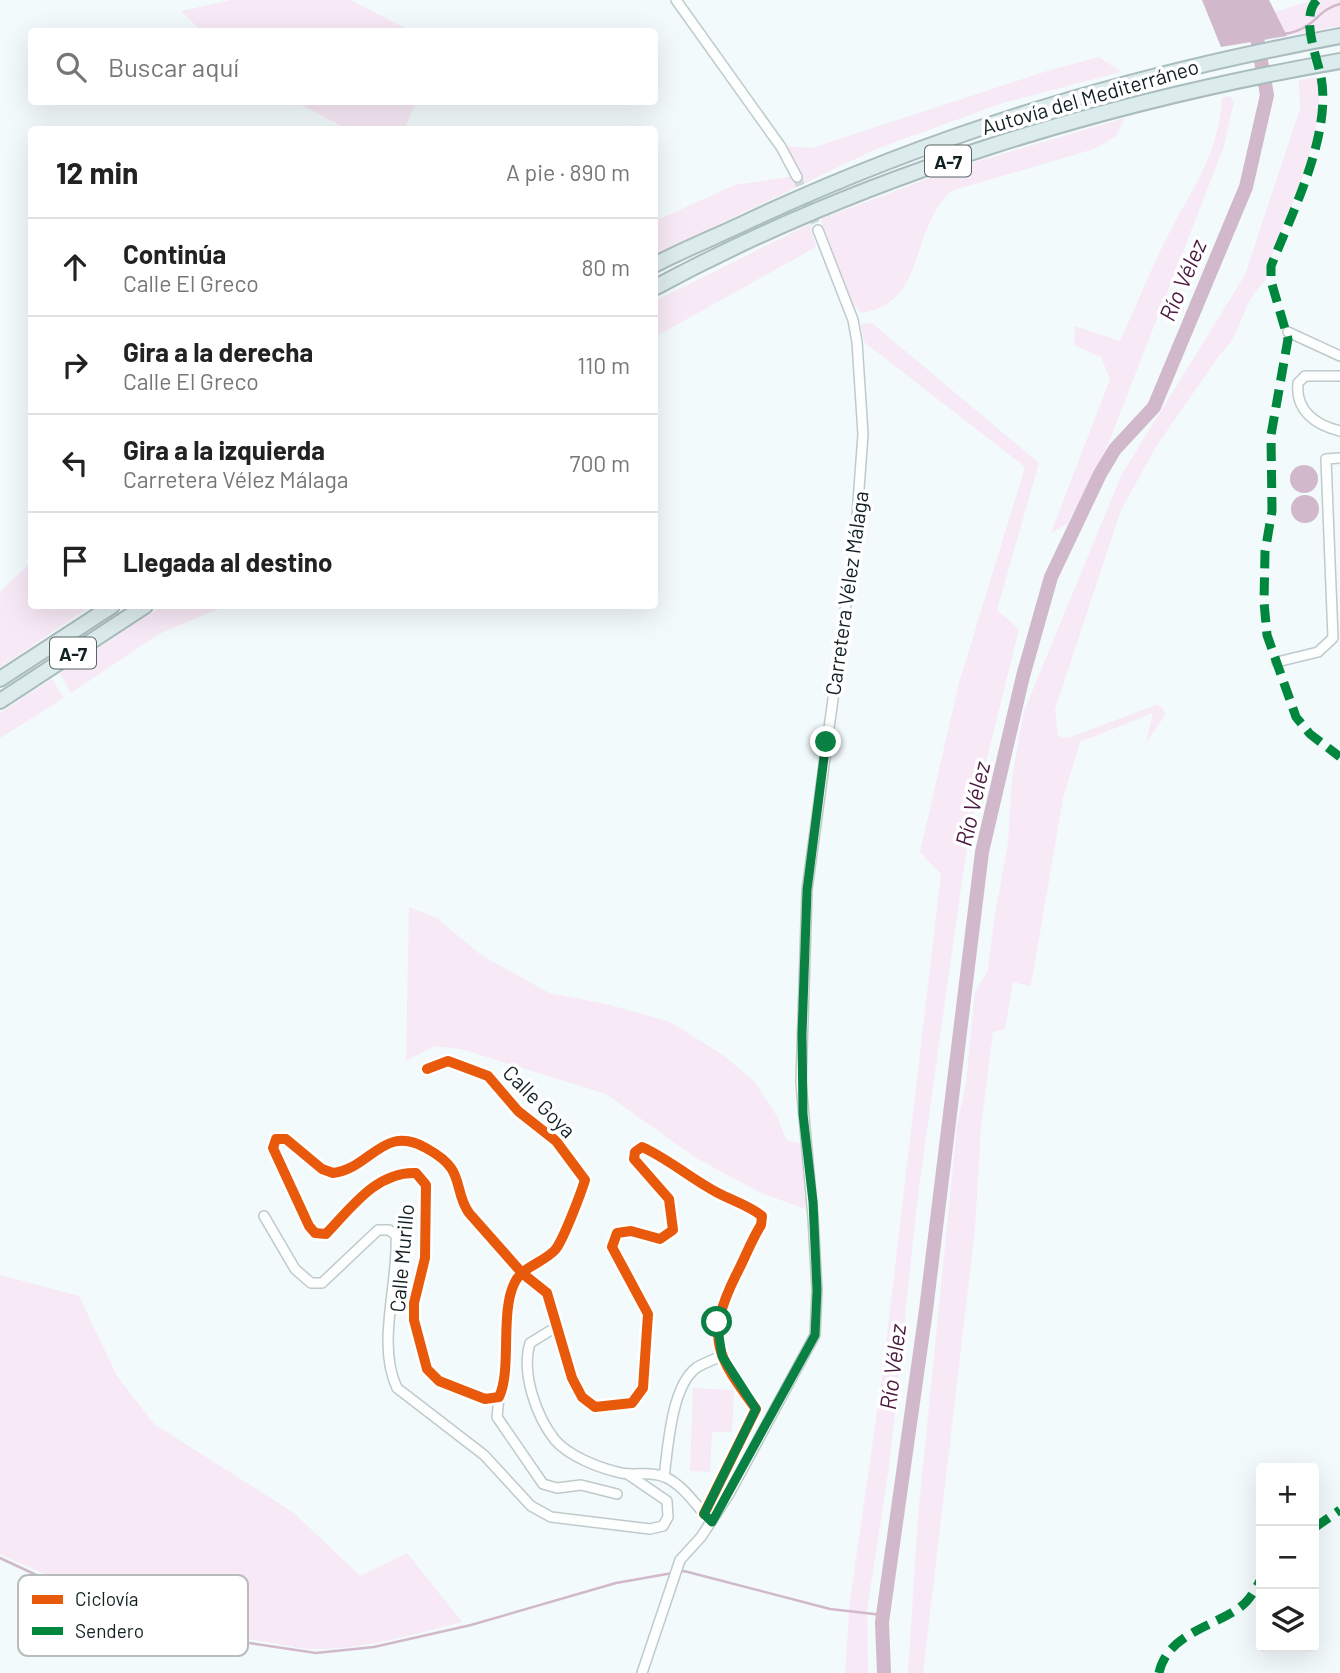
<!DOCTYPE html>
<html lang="es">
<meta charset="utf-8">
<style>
body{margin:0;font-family:Barlow,sans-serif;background:#f2f2f2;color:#222}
.controls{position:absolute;right:21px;bottom:21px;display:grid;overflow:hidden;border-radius:7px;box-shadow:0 7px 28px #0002}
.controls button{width:63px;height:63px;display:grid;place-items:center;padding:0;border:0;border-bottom:2px solid #e0e0e0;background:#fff;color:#222;font:35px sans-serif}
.stop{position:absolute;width:21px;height:21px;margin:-16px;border:5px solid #0b8043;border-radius:50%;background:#fff}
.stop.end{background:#0b8043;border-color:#fff;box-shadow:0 2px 7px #0008}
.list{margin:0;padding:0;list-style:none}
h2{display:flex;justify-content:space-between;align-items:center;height:91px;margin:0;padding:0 28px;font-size:30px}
h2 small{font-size:23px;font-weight:400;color:#767676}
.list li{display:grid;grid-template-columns:46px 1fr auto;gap:21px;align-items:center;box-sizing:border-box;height:98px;padding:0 28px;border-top:2px solid #e0e0e0}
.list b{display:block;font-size:26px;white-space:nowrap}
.list p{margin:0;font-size:23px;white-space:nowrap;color:#767676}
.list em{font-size:23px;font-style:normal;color:#767676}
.icon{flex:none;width:38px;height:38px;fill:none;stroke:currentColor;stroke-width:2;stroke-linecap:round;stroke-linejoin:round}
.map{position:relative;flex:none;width:1340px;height:1673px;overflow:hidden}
.search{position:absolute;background:#fff;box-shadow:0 7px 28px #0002;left:28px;top:28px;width:630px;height:77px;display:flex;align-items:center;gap:18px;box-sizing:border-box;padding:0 24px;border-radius:7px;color:#767676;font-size:26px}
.panel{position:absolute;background:#fff;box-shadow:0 7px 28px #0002;left:28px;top:126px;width:630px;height:483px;border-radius:7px}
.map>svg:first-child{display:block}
.green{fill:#f7e9f6}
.water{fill:#d1b8cb}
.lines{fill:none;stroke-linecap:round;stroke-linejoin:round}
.stream{stroke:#d1b8cb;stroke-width:2.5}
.river{stroke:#d1b8cb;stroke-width:14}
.minor-tunnel{stroke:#d0d9da;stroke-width:9;stroke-dasharray:9 4.5;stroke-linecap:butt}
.minor-casing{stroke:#bfcacb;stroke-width:12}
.highway-casing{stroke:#aabcbe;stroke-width:18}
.minor{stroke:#fdfefe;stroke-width:9}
.highway{stroke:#dcebec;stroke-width:14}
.quiet{stroke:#00873e;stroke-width:9;stroke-dasharray:18 9;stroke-linecap:butt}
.cycleway-casing{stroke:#fff;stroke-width:15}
.cycleway{stroke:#e8590c;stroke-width:10}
.route{stroke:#0b8043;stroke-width:9}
.labels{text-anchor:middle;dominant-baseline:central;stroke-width:7;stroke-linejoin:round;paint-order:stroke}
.shield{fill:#fff;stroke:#596464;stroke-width:2}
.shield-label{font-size:19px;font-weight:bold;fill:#122122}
.street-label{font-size:21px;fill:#122122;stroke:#fff}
.water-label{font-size:23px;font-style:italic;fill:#4b1a40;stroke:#fff}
.key{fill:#fff;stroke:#b8bcbd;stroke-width:2}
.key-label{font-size:19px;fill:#122122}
</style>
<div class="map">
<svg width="1340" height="1673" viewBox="0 0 1340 1673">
<rect width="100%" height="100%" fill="#f2fafb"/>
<g class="green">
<polygon points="231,0 350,0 411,31 201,31 181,11"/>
<polygon points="1314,0 1340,0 1340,26 1287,36 1275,12"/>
<polygon points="1099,57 1121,72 1003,103 876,149 655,255 655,221 735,185 802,175 785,146 812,148 1047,71"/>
<path d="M1317 77C1327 118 1300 185 1285 224 1277 243 1268 260 1266 280 1239 304 1244 333 1221 353L1157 445 1121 510 1055 709 1058 736 1068 738 1156 705 1162 707 1165 715 1146 743 1153 713 1080 742 1063 798 1032 980 1030 986 1013 982 1005 1029 993 1032 981 1127 975 1229 923 1673H908L918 1516 957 1126 966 1083 975 992 988 970 994 921 1008 843 1012 779 1024 711 1122 474 1245 275 1300 109 1299 80Z"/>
<path d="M1230 96 1234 102 1223 149 1101 462 1067 524 1051 533 1110 379 1101 357 1074 345 1075 326 1120 341C1136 307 1150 271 1167 237 1192 189 1219 155 1222 98Z"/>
<polygon points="296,102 416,102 404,130 347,129"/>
<path d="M1125 118 1116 136 1094 149 951 191C909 230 927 304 861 313L847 297 821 219 962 166Z"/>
<polygon points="810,224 816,247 655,337 655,301"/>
<polygon points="872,323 1039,463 997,610 1019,629 969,831 918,1194 889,1467 867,1610 868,1673 845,1673 850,1600 883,1370 941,874 920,852 959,683 1025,467 864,342 861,324"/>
<polygon points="31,562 32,606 91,606 0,667 0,592"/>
<polygon points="162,606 225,606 159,634 71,693 60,673"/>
<polygon points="52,679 64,698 0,738 0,713"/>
<polygon points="409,907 437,918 481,955 549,993 606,1004 670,1022 723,1055 754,1081 778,1118 786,1140 801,1144 808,1210 761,1193 696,1158 606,1094 461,1049 435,1046 406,1061"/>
<path d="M0 1275 79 1296 117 1376 154 1424 294 1513 360 1576 407 1553 462 1622C415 1634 369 1648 320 1649 303 1650 285 1645 268 1642 173 1629 86 1594 0 1554Z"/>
<polygon points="693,1388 734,1390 732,1432 712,1432 710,1472 690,1471"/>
</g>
<g class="water">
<polygon points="1202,0 1269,0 1287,36 1221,47"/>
<circle cx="1304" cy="479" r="14"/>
<circle cx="1305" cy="509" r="14"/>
</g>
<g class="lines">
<g class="stream">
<path d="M1284 34C1317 29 1315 10 1340 4"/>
<polyline points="0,1558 79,1595 166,1625 229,1640 316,1653 374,1647 471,1625 616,1583 684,1571 830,1609 883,1615"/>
</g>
<polyline class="river" points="884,1673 882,1622 926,1310 982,852 1023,676 1051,577 1100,474 1115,449 1154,407 1246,187 1267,95 1257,38 1249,15 1238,0"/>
<polyline class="minor-tunnel" points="797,177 818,230"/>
<g class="minor-casing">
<g id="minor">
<polyline points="676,0 781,147 797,177"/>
<polyline points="1288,332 1340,356"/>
<path d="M1340 376H1305L1298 383C1295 410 1315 425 1340 431"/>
<polyline points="1277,662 1318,652 1333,638 1326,459 1340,458"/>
<path d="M427 1069 448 1061 488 1076 518 1111 556 1141 585 1180C581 1193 563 1241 555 1250 543 1263 521 1267 514 1284 500 1314 512 1370 499 1397L485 1399 439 1381 427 1369 414 1320V1303L425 1258 426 1185 416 1173C377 1171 351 1208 326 1234L315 1233 309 1226 273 1148 276 1139H286L322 1169 333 1173C370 1169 384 1123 426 1148 435 1153 445 1159 451 1168 460 1180 458 1198 469 1213L522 1273 547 1293 572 1378 582 1397 595 1407 632 1403 643 1388 648 1314 612 1247 617 1233 631 1231 660 1239 673 1230 669 1199 634 1159 635 1152 642 1147C669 1159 691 1179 718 1193 733 1201 748 1205 762 1216L761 1225C751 1241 745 1258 736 1275 705 1338 716 1355 756 1409L704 1514"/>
<path d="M264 1216 295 1269 311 1283H322L378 1230H389L396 1235C399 1282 376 1344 397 1388L484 1455 531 1506 551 1517 650 1529 663 1526 668 1517 667 1501 629 1475"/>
<path d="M556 1327 530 1343C521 1373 536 1416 555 1440 569 1456 597 1467 617 1472 633 1477 648 1470 665 1477 684 1486 694 1503 708 1518"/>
<polyline points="499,1397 497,1417 543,1484 557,1488 581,1485 617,1494"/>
<path d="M664 1477C668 1448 671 1387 696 1368 703 1363 714 1360 721 1356"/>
<polyline points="642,1673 680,1560 701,1537 729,1494 815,1335 817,1290 813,1217 801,1083 807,890 856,530 863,434 857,342 853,320 818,230"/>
</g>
</g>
<g class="highway-casing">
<g id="highway">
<path d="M654 265C687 248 722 234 755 218 944 130 1135 74 1340 36"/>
<path d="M654 288C865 174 1105 102 1340 61"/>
<polyline points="0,679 112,606"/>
<polyline points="0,701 145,606"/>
</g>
</g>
<use href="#minor" class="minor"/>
<use href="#highway" class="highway"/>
<g class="quiet">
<path d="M1317 0C1300 17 1317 57 1321 77 1332 134 1292 213 1271 266V281L1288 339 1271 435 1272 511 1265 552 1264 602 1267 635 1296 717 1310 734 1340 757"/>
<polyline points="1314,1528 1340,1510"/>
<path d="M1159 1673C1168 1630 1224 1625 1246 1602 1252 1596 1257 1586 1261 1579"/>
</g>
<g class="cycleway-casing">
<path id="cycleway" d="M427 1069 448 1061 488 1076 518 1111 556 1141 585 1180C581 1193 563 1241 555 1250 543 1263 521 1267 514 1284 500 1314 512 1370 499 1397L485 1399 439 1381 427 1369 414 1320V1303L425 1258 426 1185 416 1173C377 1171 351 1208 326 1234L315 1233 309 1226 273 1148 276 1139H286L322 1169 333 1173C370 1169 384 1123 426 1148 435 1153 445 1159 451 1168 460 1180 458 1198 469 1213L522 1273 547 1293 572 1378 582 1397 595 1407 632 1403 643 1388 648 1314 612 1247 617 1233 631 1231 660 1239 673 1230 669 1199 634 1159 635 1152 642 1147C669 1159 691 1179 718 1193 733 1201 748 1205 762 1216L761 1225C751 1241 745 1258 736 1275 705 1338 716 1355 756 1409L704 1514"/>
</g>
<use href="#cycleway" class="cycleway"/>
</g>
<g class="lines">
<polyline class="route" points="717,1322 722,1356 756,1409 704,1514 712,1522 815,1335 817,1290 813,1202 803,1114 802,1035 807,890 826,742"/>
</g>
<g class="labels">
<g class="shield">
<rect x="925" y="145.5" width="46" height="31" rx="5"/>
<rect x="50" y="637.5" width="46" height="31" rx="5"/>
</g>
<g class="shield-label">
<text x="948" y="161">A-7</text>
<text x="73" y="653">A-7</text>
</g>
<g class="street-label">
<text transform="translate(1090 96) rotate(-16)">Autovía del Mediterráneo</text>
<text transform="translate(846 593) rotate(-82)">Carretera Vélez Málaga</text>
<text transform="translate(540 1101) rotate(45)">Calle Goya</text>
<text transform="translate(401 1258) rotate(-85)">Calle Murillo</text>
</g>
<g class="water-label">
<text transform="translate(1182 280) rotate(-67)">Río Vélez</text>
<text transform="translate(972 804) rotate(-77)">Río Vélez</text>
<text transform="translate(892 1367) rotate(-83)">Río Vélez</text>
</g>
</g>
<rect x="18" y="1575" width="230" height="81" rx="10" class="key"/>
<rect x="32" y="1595" width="31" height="9" fill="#e8590c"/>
<rect x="32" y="1627" width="31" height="8" fill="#00873e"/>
<g class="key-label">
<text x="75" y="1606">Ciclovía</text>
<text x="75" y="1638">Sendero</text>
</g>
</svg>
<div class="controls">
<button>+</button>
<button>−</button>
<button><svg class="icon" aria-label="layers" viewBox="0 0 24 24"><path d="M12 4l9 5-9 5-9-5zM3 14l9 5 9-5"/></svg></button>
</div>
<div class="stop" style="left:717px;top:1322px"></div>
<div class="stop end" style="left:826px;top:742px"></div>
<div class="search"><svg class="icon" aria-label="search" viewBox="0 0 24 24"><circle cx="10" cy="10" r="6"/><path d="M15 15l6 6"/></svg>Buscar aquí</div>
<section class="panel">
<h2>12 min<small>A pie · 890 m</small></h2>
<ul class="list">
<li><svg class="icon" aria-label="ahead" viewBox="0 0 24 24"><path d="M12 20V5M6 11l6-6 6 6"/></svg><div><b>Continúa</b><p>Calle El Greco</p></div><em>80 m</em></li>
<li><svg class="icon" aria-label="right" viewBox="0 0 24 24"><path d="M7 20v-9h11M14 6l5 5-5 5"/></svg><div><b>Gira a la derecha</b><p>Calle El Greco</p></div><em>110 m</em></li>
<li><svg class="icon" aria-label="left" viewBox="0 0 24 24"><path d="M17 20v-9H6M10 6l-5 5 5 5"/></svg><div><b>Gira a la izquierda</b><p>Carretera Vélez Málaga</p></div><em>700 m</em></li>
<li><svg class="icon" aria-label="arrive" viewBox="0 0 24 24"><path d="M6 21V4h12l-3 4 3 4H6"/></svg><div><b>Llegada al destino</b></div></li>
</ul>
</section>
</div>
